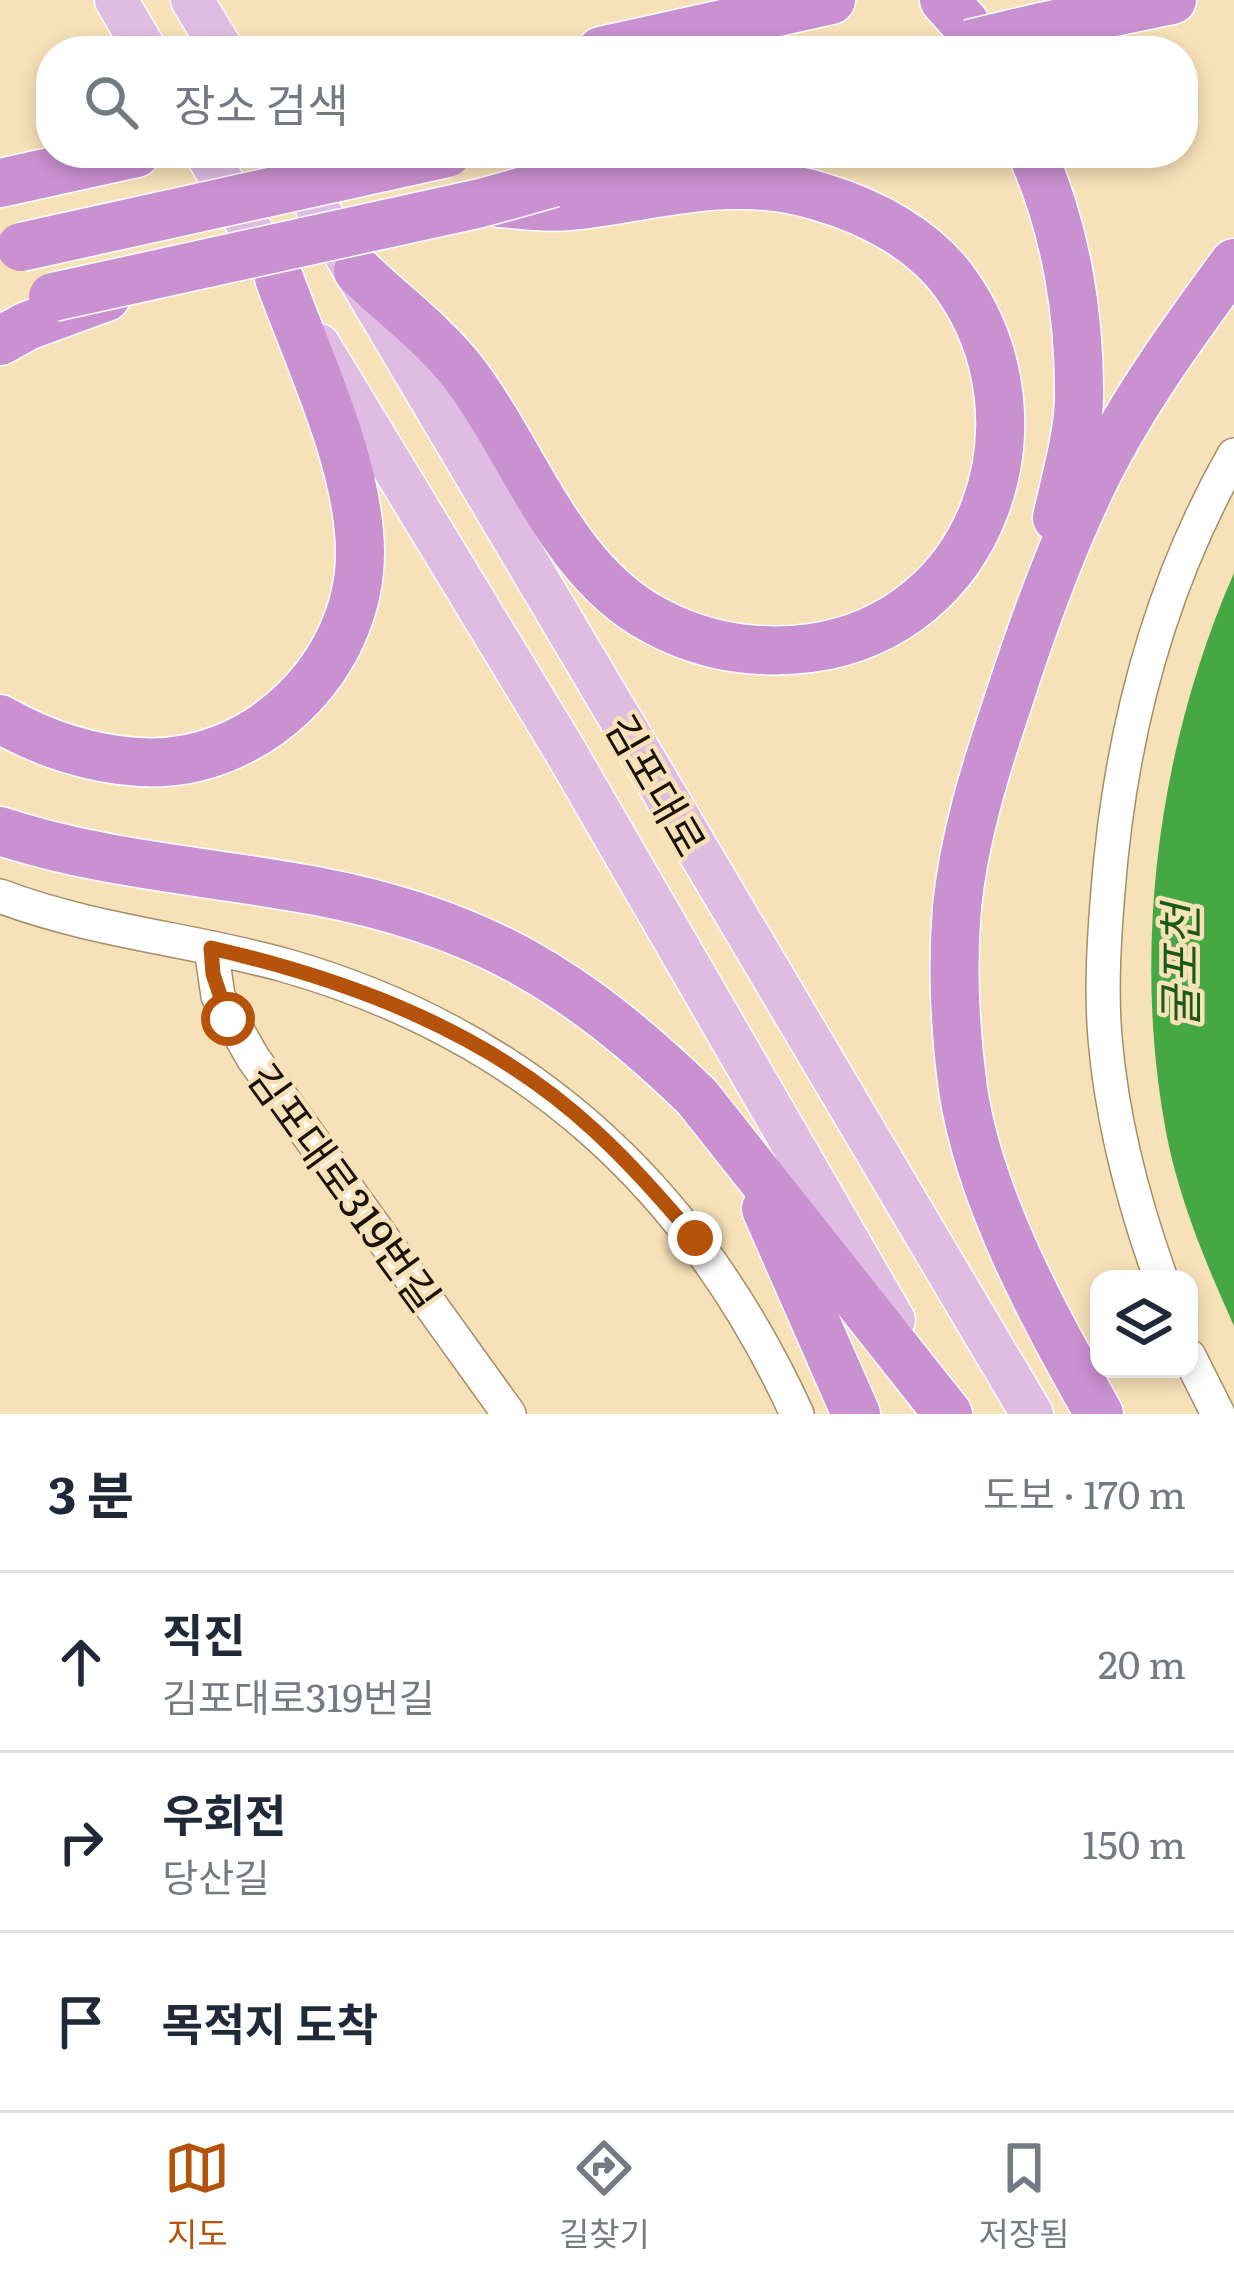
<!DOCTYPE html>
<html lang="ko">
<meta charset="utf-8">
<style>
body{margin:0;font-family:Literata,"Noto Sans KR",serif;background:#f2f2f3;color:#1f2937}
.controls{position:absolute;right:36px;bottom:36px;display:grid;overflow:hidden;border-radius:24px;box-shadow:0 6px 18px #0003}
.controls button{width:108px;height:108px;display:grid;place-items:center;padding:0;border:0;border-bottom:3px solid #e0e1e3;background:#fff;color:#1f2937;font:60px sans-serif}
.stop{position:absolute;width:36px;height:36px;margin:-27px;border:9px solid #b45309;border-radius:50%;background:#fff}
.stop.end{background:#b45309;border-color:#fff;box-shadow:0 3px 12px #0008}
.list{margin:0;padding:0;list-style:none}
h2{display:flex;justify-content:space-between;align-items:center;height:156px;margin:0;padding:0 48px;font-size:51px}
h2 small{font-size:39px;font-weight:400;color:#747a83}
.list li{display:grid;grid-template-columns:78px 1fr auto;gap:36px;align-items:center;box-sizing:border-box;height:180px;padding:0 48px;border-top:3px solid #e0e1e3}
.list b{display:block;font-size:45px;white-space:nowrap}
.list p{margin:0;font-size:39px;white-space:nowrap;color:#747a83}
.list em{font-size:39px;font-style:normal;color:#747a83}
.icon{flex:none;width:66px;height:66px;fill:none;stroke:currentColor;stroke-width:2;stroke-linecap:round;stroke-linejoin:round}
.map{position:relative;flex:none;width:1234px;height:1414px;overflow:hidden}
.search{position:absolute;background:#fff;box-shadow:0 6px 18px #0003;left:36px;right:36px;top:36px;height:132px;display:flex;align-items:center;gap:30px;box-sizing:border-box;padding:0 42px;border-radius:48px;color:#747a83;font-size:45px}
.sheet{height:696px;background:#fff}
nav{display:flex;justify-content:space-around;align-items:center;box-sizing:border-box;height:168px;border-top:3px solid #e0e1e3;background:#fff;font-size:33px;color:#747a83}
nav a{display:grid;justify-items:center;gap:6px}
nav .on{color:#b45309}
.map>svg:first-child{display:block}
.water{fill:#46a842}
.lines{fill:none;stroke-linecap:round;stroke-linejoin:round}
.minor-casing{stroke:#a38e68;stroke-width:36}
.major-casing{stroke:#fff;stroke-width:45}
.highway-casing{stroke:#fff;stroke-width:51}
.minor{stroke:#fff;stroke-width:33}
.major{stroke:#dfbde3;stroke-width:42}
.highway{stroke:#ca91d1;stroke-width:48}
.highway-bridge-casing{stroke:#fff;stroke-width:51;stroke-linecap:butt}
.highway-bridge{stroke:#ca91d1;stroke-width:48}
.route{stroke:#b45309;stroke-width:15}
.labels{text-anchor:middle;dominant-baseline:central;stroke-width:9;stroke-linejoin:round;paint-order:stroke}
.street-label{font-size:42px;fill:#1a1204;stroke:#f7e1b8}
.water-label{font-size:45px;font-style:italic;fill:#185a16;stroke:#f7e1b8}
</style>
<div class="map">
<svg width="1234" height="1414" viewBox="0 0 1234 1414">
<rect width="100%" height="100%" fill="#f7e1b8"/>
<path class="water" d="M1234 573V1326C1207 1266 1180 1202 1167 1137 1131 951 1158 746 1234 573Z"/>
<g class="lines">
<g class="minor-casing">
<g id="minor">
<path d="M0 896C92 931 190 939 284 965 526 1034 693 1187 797 1414"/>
<polyline points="211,948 218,996 253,1058 509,1414"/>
<path d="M1161 1279C1133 1201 1112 1121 1105 1038 1101 989 1104 940 1108 891 1120 737 1157 590 1234 455"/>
<polyline points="1189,1356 1218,1414"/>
</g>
</g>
<g class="major-casing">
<g id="major">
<polyline points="116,0 146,51"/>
<polyline points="192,0 223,51"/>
<polyline points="206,153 278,276"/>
<polyline points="285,153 1032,1414"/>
<polyline points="319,345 564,749 894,1320"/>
</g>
</g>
<g class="highway-casing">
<g id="highway">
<polyline points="944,0 964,22 981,51"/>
<polyline points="1041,27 1172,0"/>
<polyline points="601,51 831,0"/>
<path d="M1032 153C1066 229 1080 316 1079 399 1078 438 1065 480 1057 518"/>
<polyline points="575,177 659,153"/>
<polyline points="0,183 136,153"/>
<path d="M358 271C391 303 434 335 462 371 524 451 560 570 654 620 703 647 756 655 811 648 984 624 1053 421 956 284 925 240 872 212 821 197 732 169 657 197 570 206 547 209 521 204 498 203"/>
<polyline points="0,341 27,326 106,297"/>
<path d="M0 719C42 743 91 759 139 762 256 770 361 666 360 551 359 463 309 361 279 278"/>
<path d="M0 831C103 865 210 871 316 891 481 922 578 982 697 1097L948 1414"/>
<polyline points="766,1209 856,1414"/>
<path d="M1099 1414C1044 1316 980 1201 963 1089 955 1030 952 967 957 907 964 838 985 770 1007 705 1032 627 1060 549 1096 476 1134 400 1184 331 1234 263"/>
</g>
</g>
<use href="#minor" class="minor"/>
<use href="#major" class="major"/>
<use href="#highway" class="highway"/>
<g class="highway-bridge-casing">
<g id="highway-bridge">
<polyline points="969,44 1041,27"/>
<polyline points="21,247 447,153"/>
<polyline points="53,297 481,203 553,183"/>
</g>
</g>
<use href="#highway-bridge" class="highway-bridge"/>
</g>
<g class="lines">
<path class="route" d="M228 1019 213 974 211 948C350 980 489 1032 595 1131 631 1164 663 1201 695 1238"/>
</g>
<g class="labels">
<g class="street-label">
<text transform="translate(658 784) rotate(60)">김포대로</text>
<text transform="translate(346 1186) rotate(54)">김포대로319번길</text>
</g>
<g class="water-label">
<text transform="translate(1177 966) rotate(-90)">굴포천</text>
</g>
</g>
</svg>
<div class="controls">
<button><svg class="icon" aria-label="layers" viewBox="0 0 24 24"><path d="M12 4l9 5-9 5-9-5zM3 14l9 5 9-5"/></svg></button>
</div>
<div class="stop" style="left:228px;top:1019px"></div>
<div class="stop end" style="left:695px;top:1238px"></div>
<div class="search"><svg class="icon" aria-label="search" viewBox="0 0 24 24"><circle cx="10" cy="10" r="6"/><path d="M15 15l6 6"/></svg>장소 검색</div>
</div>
<section class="sheet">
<h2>3 분<small>도보 · 170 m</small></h2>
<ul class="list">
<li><svg class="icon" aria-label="ahead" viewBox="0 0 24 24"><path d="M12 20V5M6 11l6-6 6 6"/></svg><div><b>직진</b><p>김포대로319번길</p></div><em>20 m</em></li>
<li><svg class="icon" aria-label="right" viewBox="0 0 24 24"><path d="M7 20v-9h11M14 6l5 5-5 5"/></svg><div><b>우회전</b><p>당산길</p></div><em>150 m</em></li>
<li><svg class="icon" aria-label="arrive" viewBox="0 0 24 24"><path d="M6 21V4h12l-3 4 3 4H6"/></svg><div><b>목적지 도착</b></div></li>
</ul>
</section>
<nav>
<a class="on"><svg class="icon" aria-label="map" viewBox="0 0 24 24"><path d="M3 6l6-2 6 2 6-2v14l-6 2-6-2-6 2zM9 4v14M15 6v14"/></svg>지도</a>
<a><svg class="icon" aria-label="directions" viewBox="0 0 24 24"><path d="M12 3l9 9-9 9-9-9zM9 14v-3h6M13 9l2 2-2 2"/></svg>길찾기</a>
<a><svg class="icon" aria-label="saved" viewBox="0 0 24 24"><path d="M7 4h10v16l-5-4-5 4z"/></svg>저장됨</a>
</nav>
